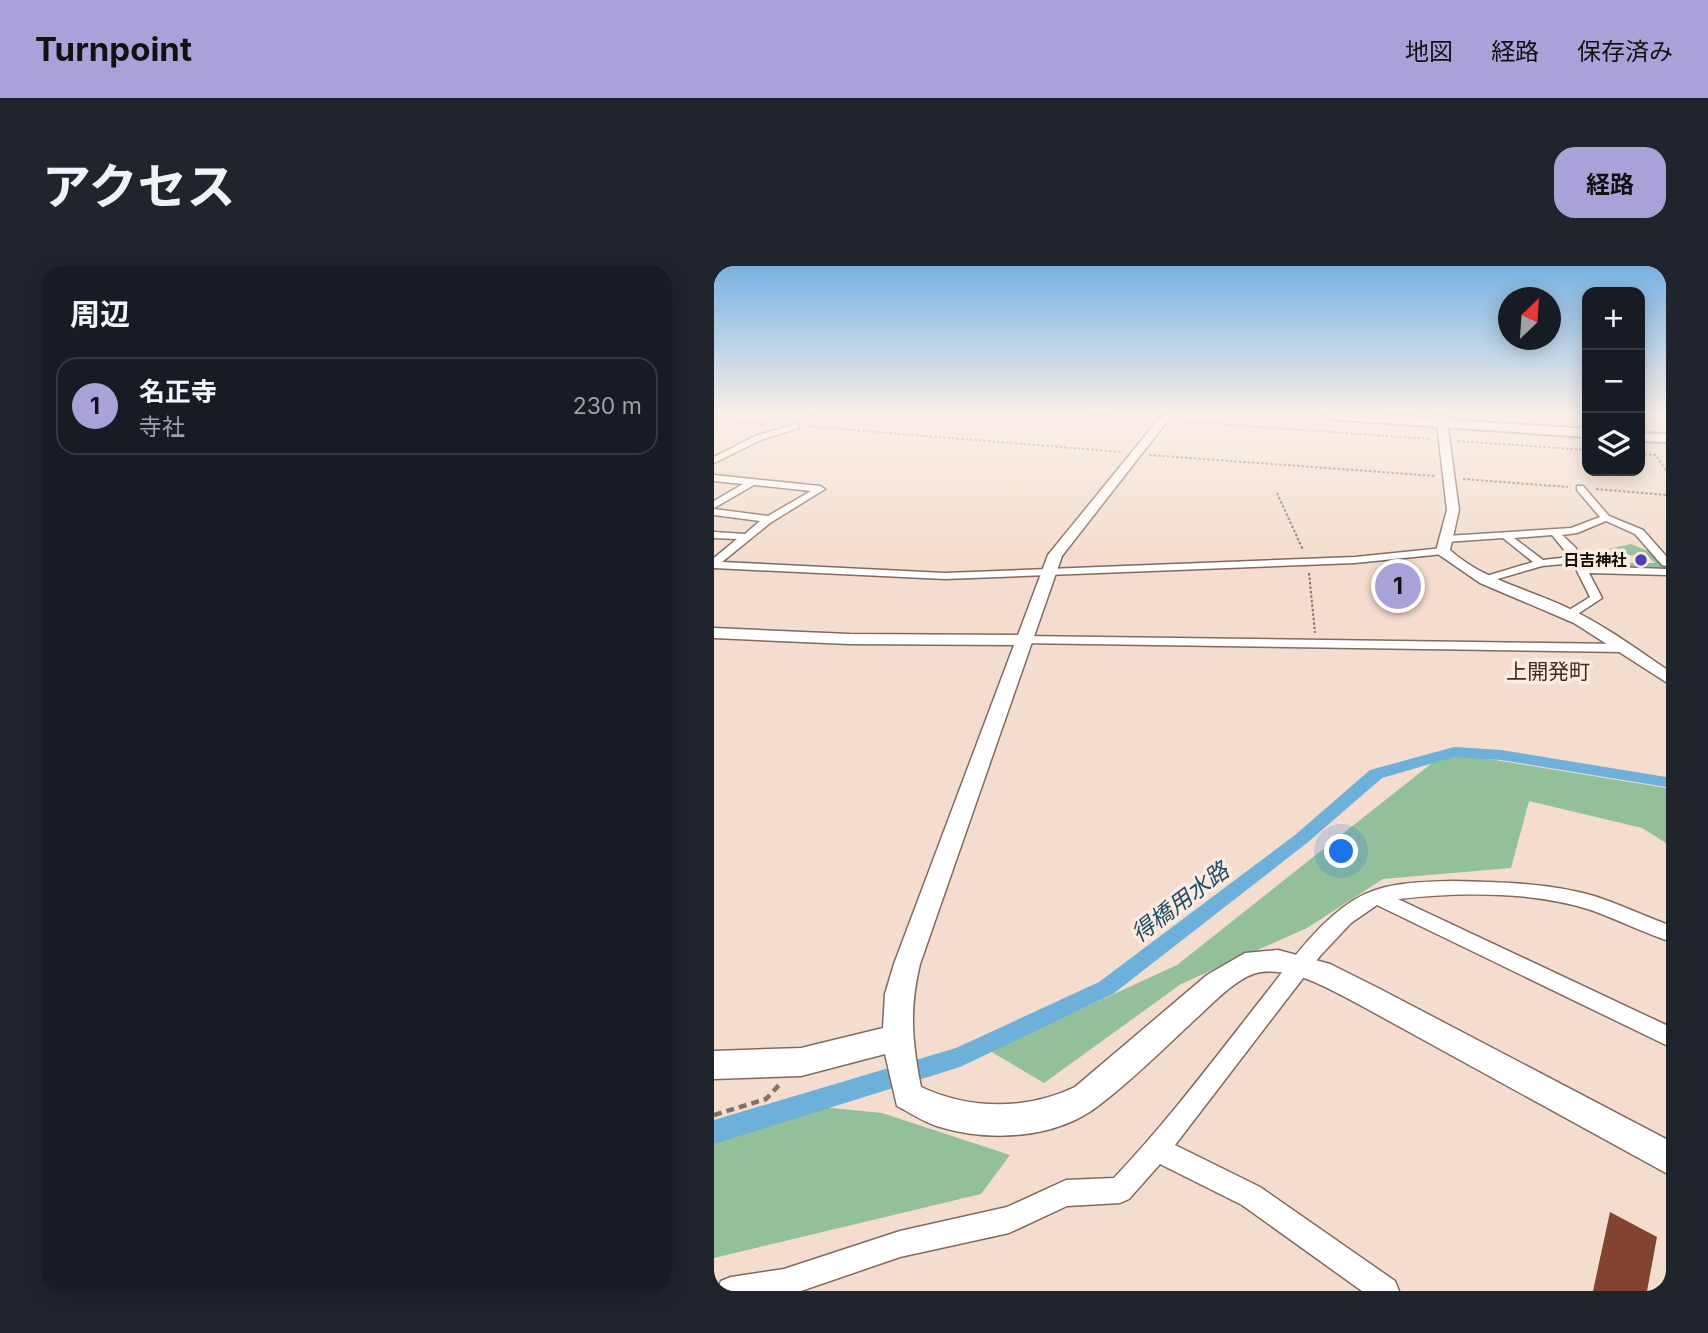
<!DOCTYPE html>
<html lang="ja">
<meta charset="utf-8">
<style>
body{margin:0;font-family:Inter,"Noto Sans JP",sans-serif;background:#20242c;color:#f1f3f6}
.controls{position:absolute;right:21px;top:21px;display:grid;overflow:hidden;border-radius:14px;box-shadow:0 4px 18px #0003}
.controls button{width:63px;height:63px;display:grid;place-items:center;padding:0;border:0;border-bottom:2px solid #363941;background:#171b24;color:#f1f3f6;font:35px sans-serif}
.compass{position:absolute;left:784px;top:21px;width:63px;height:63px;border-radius:50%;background:#171b24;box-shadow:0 4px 18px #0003;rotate:25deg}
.you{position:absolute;left:628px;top:586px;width:24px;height:24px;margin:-18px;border:5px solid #fff;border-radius:50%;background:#1a73e8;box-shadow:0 0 0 10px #1a73e833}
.badge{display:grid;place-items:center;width:46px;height:46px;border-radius:50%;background:#a9a2d9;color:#111;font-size:23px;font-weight:700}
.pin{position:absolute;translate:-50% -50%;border:4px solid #fff;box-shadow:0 2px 7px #0006}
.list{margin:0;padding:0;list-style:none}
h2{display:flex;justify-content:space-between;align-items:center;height:91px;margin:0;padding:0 28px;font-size:30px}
h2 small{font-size:23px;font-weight:400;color:#9ea1a6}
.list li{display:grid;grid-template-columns:46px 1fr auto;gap:21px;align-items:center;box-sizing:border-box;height:98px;margin:0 14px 14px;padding:0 14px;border:2px solid #363941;border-radius:21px}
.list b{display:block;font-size:26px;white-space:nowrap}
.list p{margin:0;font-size:23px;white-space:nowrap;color:#9ea1a6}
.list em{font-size:23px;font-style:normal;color:#9ea1a6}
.icon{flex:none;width:38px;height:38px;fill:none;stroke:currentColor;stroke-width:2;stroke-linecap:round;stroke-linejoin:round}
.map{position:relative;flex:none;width:952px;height:1025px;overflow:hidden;border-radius:21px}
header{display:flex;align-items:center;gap:42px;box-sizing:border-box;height:98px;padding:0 35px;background:#a9a2d9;color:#111}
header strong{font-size:33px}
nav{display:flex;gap:38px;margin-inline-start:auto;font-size:24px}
.intro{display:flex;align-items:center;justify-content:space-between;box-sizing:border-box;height:168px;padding:0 42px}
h1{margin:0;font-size:49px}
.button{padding:18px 32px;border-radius:21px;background:#a9a2d9;color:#111;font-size:24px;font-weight:700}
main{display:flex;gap:42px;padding:0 42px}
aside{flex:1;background:#171b24;border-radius:21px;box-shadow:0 4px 18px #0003}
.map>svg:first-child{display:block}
.green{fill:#94bf9b}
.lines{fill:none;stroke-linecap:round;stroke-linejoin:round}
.canal{fill:#6db0d9;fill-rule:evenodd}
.building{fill:#824430}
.minor-casing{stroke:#806b5e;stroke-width:3}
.tertiary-casing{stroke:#806b5e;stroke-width:3}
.primary-casing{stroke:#806b5e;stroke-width:4}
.path-far1{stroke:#827369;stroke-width:2;stroke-dasharray:2.5 2;stroke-linecap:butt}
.path{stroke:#827369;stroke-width:4.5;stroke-dasharray:8 5;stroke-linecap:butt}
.minor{fill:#fff;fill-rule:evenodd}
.tertiary{fill:#fff;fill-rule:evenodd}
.primary{fill:#fff;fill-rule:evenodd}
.poi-dot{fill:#513eb6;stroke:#feebdf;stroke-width:2.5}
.labels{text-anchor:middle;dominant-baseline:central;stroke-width:7;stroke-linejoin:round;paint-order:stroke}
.far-poi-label{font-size:16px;font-weight:bold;fill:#130c07;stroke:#feebdf;text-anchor:end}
.quarter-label{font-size:21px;fill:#3e2d21;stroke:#feebdf}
.near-water-label{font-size:23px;font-style:italic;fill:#1a4e6a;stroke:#feebdf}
</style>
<header>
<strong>Turnpoint</strong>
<nav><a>地図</a><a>経路</a><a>保存済み</a></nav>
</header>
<div class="intro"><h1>アクセス</h1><a class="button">経路</a></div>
<main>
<aside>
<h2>周辺<small></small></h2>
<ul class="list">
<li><span class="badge">1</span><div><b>名正寺</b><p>寺社</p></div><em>230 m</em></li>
</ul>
</aside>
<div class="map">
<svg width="952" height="1025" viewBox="0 0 952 1025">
<rect width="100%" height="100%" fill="#f4ddce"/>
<g class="green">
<polygon points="917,278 939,287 952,303 902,302 894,297 941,297 933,289 898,290 880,286"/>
<polygon points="732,486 952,522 952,577 928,562 815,535 797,602 669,613 593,662 467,718 330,817 276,785 463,699"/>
<polygon points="99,840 168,847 296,889 267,928 0,992 0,871"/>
</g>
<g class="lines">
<polygon class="canal" points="740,481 787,484 952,511 952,521 787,494 740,491 668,512 593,577 399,728 246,801 0,878 0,854 242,782 385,716 581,569 656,504"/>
</g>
<g class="building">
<polygon points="690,312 699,327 678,328 669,313"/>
<polygon points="896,946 943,971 933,1025 879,1025"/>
</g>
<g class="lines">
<g class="minor-casing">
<g id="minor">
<polygon points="82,158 85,162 47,174 0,197 0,191 41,170"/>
<polygon points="0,209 106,220 111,223 56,257 8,296 231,307 641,291 729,282 734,285 729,288 641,297 231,313 0,302 0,292 23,273 0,272 0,266 31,268 46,255 0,249 0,243 54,250 97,225 40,219 0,242 0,235 29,218 0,215"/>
<path d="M863 220H869L895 250 929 264 952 290V300L948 299 921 268 892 255 863 267 848 269 861 281 871 300 952 303V309L875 307 888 332 856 353 852 352V346L876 331 859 297 828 300 773 316 769 315V311L819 296 789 272 732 276 727 273 732 270 857 262 886 251 863 224ZM838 269 856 291 829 294 800 272Z"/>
<polygon points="308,370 909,378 915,382 909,386 304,377 302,374"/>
<path d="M738 615C785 616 835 617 880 630 905 638 928 649 952 658V674C926 665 902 653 877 644 820 625 743 626 684 633L952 759V779L663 639 637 657 606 690 461 879 546 921 681 1015 685 1025H648L528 939 446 898 415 933 406 937 353 940 295 967 186 991 87 1025H3L7 1015 17 1011 70 1003 186 965 293 941 352 914 400 912C454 855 501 792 549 731 576 697 603 657 640 634 669 616 705 616 738 615Z"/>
</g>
</g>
<g class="tertiary-casing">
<g id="tertiary">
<path d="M448 149H458L348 290 206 698C195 744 198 775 207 821 256 844 313 844 361 821L493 709 531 687 564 684 616 698 666 723 952 873V907L646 739C617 724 582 702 547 706 526 709 502 734 487 748 453 779 420 813 384 840 341 873 276 876 226 861 211 857 197 847 183 840L171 788 87 810 0 813V785L87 782 169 762 171 728 180 698 300 379 135 378 0 372V362L135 368 304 369 334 289Z"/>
<path d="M722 149H732L745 244 736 284C770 315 816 323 856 343 890 359 921 382 952 403V416L860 357 766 317 724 288 722 285 733 244Z"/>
</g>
</g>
<g class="primary-casing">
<g id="primary">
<polygon points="608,149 662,149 873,163 873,171 614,153"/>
<polygon points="926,167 952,168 952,176 926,175"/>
</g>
</g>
<g class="path-far1">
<polyline points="378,149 434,153"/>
<polyline points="0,154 52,158"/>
<polyline points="90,154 100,149"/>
<polyline points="461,155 717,173"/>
<polyline points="90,160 408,186"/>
<polyline points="744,175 873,184"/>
<polyline points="926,188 942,189 952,205"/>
<polyline points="435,189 722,210"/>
<polyline points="749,213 854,221"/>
<polyline points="882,223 952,229"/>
<polyline points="563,227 589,284"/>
<polyline points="595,307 601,367"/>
</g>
<polyline class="path" points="0,849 52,833 66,818"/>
<use href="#minor" class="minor"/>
<use href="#tertiary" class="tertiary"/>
<use href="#primary" class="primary"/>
</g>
<linearGradient id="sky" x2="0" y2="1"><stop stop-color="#77b2e2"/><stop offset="0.51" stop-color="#faf0e9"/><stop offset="1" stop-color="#faf0e9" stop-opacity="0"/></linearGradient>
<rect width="952" height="292" fill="url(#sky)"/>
<circle class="poi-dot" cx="927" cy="294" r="7"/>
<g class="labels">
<g class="far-poi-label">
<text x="913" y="294">日吉神社</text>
</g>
<g class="quarter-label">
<text x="834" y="405">上開発町</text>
</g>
<g class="near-water-label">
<text transform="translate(466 636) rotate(-37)">得橋用水路</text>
</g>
</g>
</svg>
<div class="controls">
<button>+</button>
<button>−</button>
<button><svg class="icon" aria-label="layers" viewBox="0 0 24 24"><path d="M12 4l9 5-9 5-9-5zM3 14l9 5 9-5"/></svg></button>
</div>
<svg class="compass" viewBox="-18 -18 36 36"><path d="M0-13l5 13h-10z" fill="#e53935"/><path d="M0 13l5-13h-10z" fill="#9ea1a6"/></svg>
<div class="you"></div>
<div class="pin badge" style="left:684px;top:320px">1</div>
</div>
</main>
